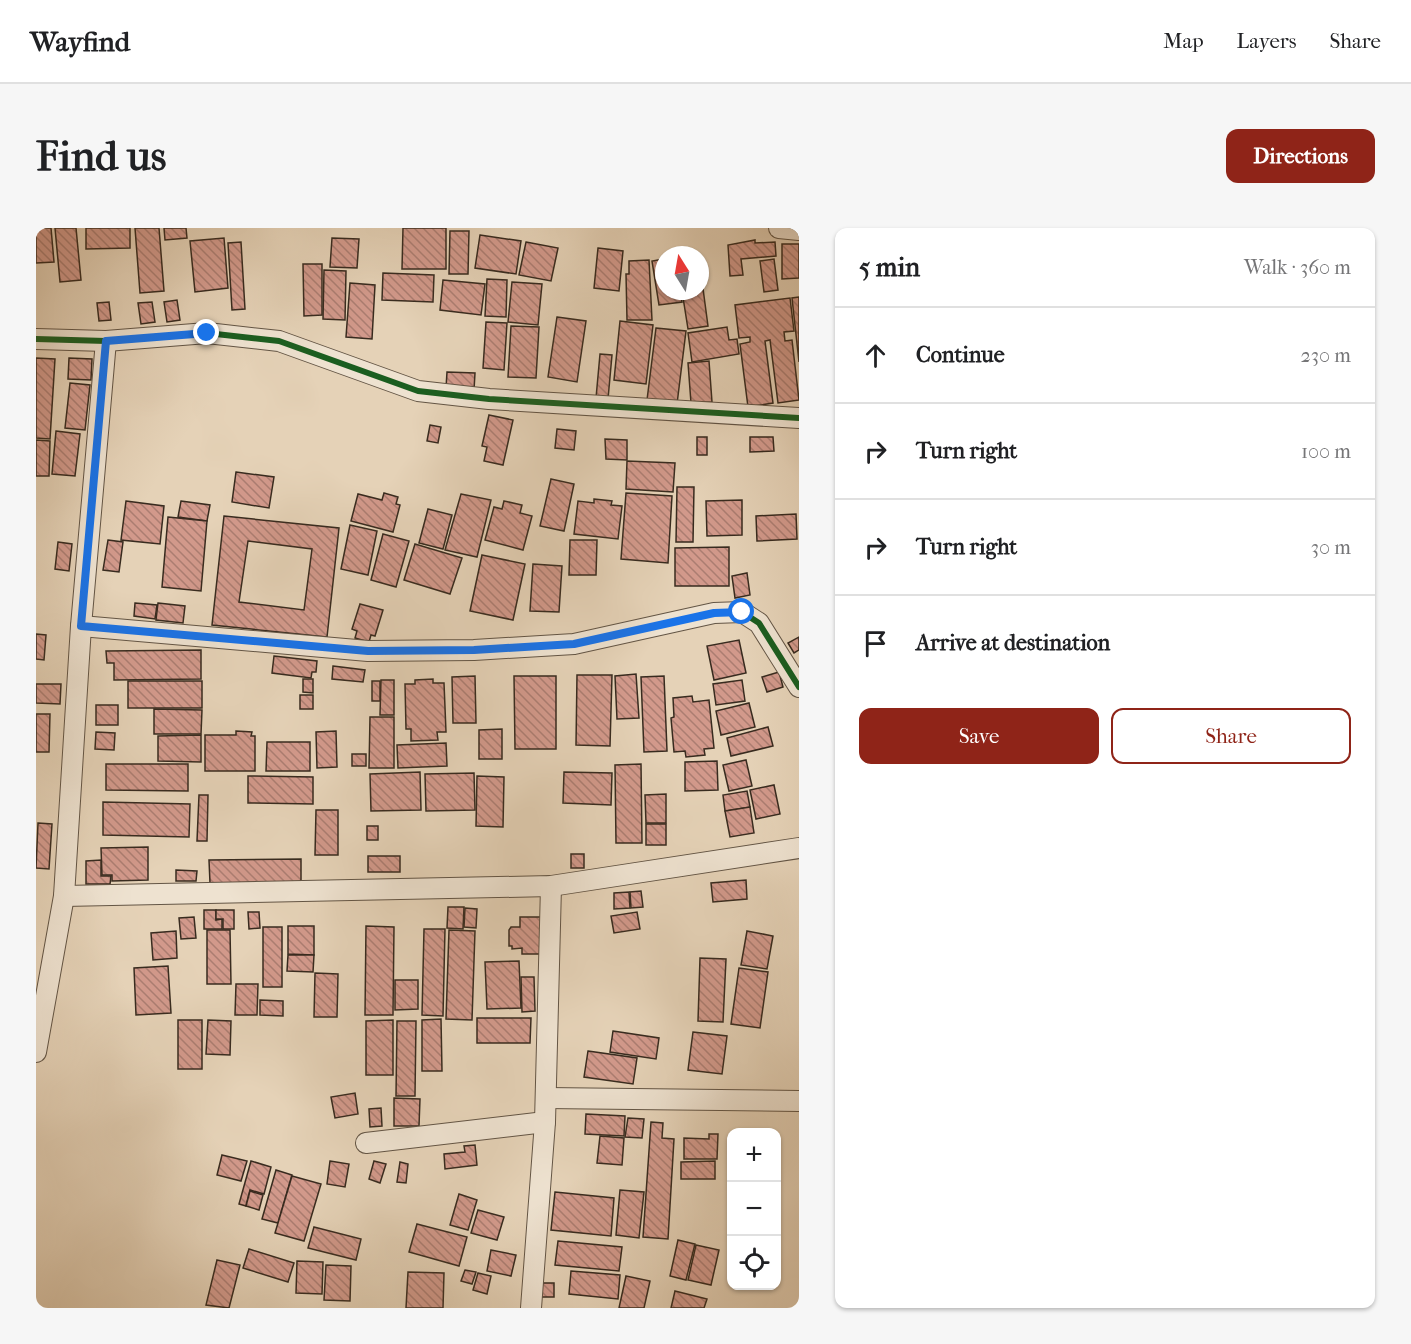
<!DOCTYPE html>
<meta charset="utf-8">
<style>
body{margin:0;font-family:"IM FELL French Canon",serif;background:#f6f6f6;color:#202124}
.controls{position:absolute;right:18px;bottom:18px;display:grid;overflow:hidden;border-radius:12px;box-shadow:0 2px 4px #0004}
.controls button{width:54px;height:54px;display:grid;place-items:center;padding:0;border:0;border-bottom:2px solid #e0e0e0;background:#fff;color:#202124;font:30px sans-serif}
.compass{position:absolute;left:619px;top:18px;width:54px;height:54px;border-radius:50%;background:#fff;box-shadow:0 2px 4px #0004;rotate:349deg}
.stop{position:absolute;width:18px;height:18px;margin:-14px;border:4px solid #1a73e8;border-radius:50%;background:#fff}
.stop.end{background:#1a73e8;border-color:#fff;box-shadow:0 2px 6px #0008}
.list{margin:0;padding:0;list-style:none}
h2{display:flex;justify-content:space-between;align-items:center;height:78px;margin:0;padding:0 24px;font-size:26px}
h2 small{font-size:20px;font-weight:400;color:#757577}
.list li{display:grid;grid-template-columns:39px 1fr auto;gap:18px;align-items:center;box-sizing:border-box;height:96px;padding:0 24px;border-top:2px solid #e0e0e0}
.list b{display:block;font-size:22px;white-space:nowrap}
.list em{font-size:20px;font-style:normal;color:#757577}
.actions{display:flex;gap:12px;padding:18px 24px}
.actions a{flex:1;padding:14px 0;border:2px solid #8f2418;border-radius:12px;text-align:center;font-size:21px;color:#8f2418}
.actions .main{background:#8f2418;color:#fff}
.icon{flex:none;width:33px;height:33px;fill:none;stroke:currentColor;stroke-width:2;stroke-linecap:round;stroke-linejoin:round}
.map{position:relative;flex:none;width:763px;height:1080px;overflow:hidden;border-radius:12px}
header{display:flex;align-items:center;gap:36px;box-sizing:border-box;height:84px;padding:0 30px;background:#fff;border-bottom:2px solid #e0e0e0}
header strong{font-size:28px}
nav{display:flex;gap:33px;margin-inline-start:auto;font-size:21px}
.intro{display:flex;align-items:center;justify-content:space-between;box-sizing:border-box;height:144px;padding:0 36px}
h1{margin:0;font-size:42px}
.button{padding:15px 27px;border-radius:12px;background:#8f2418;color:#fff;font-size:21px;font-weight:700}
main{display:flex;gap:36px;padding:0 36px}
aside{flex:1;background:#fff;border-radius:12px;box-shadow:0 2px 4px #0004}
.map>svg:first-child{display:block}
.building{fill:url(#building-back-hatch);stroke:#382b1f;stroke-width:1.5;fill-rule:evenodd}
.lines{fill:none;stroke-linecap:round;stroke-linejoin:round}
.street-casing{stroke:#635545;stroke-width:22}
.street{stroke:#eee2d0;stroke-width:20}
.cycleway-casing{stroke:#eee2d0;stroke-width:10}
.cycleway{stroke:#1b5e20;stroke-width:6}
.route{stroke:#1a73e8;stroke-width:8}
</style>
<header>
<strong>Wayfind</strong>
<nav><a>Map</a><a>Layers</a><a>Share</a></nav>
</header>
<div class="intro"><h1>Find us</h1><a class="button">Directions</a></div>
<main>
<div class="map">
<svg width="763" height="1080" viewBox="0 0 763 1080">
<defs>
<pattern id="building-back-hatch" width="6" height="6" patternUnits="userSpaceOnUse" patternTransform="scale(1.5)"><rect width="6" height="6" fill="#d2998b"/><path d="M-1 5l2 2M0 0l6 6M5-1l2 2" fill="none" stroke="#ab7d71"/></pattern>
</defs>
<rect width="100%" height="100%" fill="#e5d2b7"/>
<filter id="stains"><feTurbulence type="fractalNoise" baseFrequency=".00333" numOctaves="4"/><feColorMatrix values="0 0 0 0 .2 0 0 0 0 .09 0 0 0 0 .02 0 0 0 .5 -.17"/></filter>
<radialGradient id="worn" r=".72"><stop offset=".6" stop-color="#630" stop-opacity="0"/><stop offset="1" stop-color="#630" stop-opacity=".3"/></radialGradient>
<g class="building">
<polygon points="0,0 15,0 18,34 0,35"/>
<polygon points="19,0 40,0 45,52 24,54"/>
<polygon points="50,0 94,0 94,20 50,21"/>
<polygon points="99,0 123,0 128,63 104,65"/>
<polygon points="128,0 150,0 151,10 129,12"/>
<polygon points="367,0 410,0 410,41 366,41"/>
<polygon points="414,3 433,3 432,46 413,46"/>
<polygon points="444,7 485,13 480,46 439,40"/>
<polygon points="188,10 192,60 159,64 154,13"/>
<polygon points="296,10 323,11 321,40 294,39"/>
<polygon points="719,12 719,15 739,14 740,28 705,31 707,47 694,48 692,17"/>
<polygon points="205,14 209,81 196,82 192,15"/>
<polygon points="490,14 522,20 515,53 483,47"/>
<polygon points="746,16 763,16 763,50 746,51"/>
<polygon points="562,20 587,23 583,63 558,60"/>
<polygon points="628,31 628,63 644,63 646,74 623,77 616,33"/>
<polygon points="738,31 742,62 728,64 724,33"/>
<polygon points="613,32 616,92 591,92 590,46 593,46 593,33"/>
<polygon points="267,36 286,36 286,87 268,88"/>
<polygon points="664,38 672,98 652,101 646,63 664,63"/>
<polygon points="288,42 310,43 309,92 287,91"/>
<polygon points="347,45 398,47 397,74 346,72"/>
<polygon points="451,51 471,52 470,89 449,88"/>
<polygon points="407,52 449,56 445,87 404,82"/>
<polygon points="476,54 506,56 502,97 472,94"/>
<polygon points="314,55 339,57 336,111 310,109"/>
<polygon points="763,69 763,134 756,70"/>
<polygon points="754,70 758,103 748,104 749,113 756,112 763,172 742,175 734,112 729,113 737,175 712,179 704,116 714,114 714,109 703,110 699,77"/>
<polygon points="141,72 144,92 131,94 128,74"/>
<polygon points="73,74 75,92 63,93 61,75"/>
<polygon points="116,74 119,94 105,96 102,75"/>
<polygon points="521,89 550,93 541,154 512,149"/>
<polygon points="584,93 617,97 610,156 578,152"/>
<polygon points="450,94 471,95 468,142 447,140"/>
<polygon points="475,98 503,99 500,150 472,149"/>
<polygon points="691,99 693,112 701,111 703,126 656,134 652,105"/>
<polygon points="620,100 650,103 641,176 611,172"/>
<polygon points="564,126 576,127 572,171 560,170"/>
<polygon points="0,130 19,131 14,211 0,210"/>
<polygon points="33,130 56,131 55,152 32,151"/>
<polygon points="673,133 676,174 655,175 652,135"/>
<polygon points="411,144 439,145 438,162 410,160"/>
<polygon points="34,155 54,157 49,202 29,200"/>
<polygon points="453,187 477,192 467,237 448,233 451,219 446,218"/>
<polygon points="394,197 405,199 402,215 391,213"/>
<polygon points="521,201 540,203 538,222 519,220"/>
<polygon points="20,203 44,206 39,248 16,246"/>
<rect x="661" y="209" width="10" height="18"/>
<polygon points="714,209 737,209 738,223 714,224"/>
<polygon points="569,211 591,212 591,232 570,231"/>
<polygon points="0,212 14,213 13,248 0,248"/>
<polygon points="591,233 639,235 637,264 590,261"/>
<polygon points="200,244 238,249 233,280 196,274"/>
<polygon points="515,251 538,256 528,303 504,298"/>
<polygon points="641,259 658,259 657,314 640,314"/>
<polygon points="348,265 362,269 360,276 364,277 357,304 315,293 322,266 346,272"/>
<polygon points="590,265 636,268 632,335 585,331"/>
<polygon points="425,266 455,272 441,329 409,322"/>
<polygon points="558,271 576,273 575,277 586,278 582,311 538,306 542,273 558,275"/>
<polygon points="706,272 706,307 671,308 670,273"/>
<polygon points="90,273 128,278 124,316 85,312"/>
<polygon points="145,273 174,277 171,293 142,289"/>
<polygon points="468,273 486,277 484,285 496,288 487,322 449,312 458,279 466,281"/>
<polygon points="392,281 416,287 407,321 383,315"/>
<polygon points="760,286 761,311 721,313 720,288"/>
<path d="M188 288 303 300 291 409 176 397ZM212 313 276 321 268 382 203 374Z"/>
<polygon points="132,289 171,293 165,363 126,359"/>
<polygon points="314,297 341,303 332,347 305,341"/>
<polygon points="347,306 373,313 360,359 335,352"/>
<polygon points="72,312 87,314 83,344 67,342"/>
<polygon points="534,312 561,312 560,347 533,347"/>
<polygon points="22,314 36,316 33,343 19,341"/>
<polygon points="379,316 426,330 414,366 368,352"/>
<polygon points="693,319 693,358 639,358 639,320"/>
<polygon points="446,327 489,336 477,392 434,383"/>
<polygon points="497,336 526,338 523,384 494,383"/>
<polygon points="711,345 714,367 699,370 696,348"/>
<polygon points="99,375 121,377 119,391 98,388"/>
<polygon points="122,375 149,378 147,395 120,392"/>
<polygon points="324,376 347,382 339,408 335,407 333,414 319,410 321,403 316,401"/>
<polygon points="0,406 10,407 8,432 0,431"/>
<polygon points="763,409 763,422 758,425 752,415"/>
<polygon points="703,412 710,445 678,452 671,418"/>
<polygon points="165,422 165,451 78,452 78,435 71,435 70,423"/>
<polygon points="238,428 281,433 280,444 276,444 275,450 236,445"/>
<polygon points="297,438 329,442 327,454 296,451"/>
<polygon points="743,444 747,459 731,464 726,449"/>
<polygon points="600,446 603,490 581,491 579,448"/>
<polygon points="541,447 576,447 574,518 540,517"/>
<polygon points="439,448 440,495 417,495 416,449"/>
<polygon points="478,448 520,448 520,521 479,521"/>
<polygon points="628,448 631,523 608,524 605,449"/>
<polygon points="267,451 277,451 277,465 267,464"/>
<polygon points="397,451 397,455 408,455 410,504 401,504 402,512 375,513 375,501 370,501 369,456 379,456 379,452"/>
<polygon points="345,452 358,452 358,487 344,487"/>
<polygon points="706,452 709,473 680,477 677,456"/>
<rect x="92" y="453" width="74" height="27"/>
<rect x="336" y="453" width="8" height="20"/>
<polygon points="0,456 25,456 24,476 0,475"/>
<rect x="264" y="467" width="13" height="14"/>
<polygon points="656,468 657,474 673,472 678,520 668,521 669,527 650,529 649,523 638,524 635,490 638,489 637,470"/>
<polygon points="713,475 719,499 685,507 680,483"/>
<rect x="60" y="477" width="22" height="20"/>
<polygon points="118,481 166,482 165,506 118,506"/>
<polygon points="0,486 14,486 13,524 0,524"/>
<polygon points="334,489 358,489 358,540 333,540"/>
<polygon points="732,499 737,518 695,528 691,510"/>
<polygon points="466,501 466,531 443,531 443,502"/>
<polygon points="200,503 216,504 215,508 219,508 219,543 169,543 169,507 200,507"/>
<polygon points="300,503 301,539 281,540 280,504"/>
<polygon points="60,504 79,505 78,522 59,521"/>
<polygon points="165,507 165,534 122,533 122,508"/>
<polygon points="231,514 274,514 274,543 230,543"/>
<polygon points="410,515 411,538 362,540 361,517"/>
<rect x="316" y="526" width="14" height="12"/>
<polygon points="710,532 716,558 693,563 687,537"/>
<polygon points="681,533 682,562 649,563 649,534"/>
<polygon points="70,536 152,536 152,563 70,562"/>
<polygon points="605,536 606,615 580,615 579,537"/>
<polygon points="384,544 385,582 335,583 334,546"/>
<polygon points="528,544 576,545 575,577 527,575"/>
<polygon points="438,545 439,582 390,583 389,546"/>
<polygon points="212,548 277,549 277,576 212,575"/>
<polygon points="441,548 468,549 467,599 440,598"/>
<polygon points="738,557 744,586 720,591 714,562"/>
<polygon points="711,563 714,579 689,583 687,567"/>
<polygon points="630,566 630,595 610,595 609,567"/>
<polygon points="163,567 172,567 171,613 161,613"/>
<polygon points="67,574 154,576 153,609 67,607"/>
<polygon points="714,579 718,605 694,609 689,583"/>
<polygon points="280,582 302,582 302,627 279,627"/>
<polygon points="2,595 16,596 13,641 0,640"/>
<rect x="610" y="596" width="20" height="21"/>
<rect x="331" y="598" width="11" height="14"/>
<polygon points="112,619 112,652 76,653 76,647 66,647 65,620"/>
<rect x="535" y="626" width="13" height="14"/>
<rect x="332" y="628" width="32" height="16"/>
<polygon points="265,631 265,654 174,655 173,632"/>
<polygon points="65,632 65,648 75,648 74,656 50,656 50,633"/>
<polygon points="140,642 161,643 160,653 140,653"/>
<polygon points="710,652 711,671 677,674 675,655"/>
<polygon points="605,663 607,679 595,680 594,664"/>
<polygon points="593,664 594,680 578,681 578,665"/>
<polygon points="412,679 428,679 427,701 411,700"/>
<polygon points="429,680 441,681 440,700 428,699"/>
<polygon points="168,682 180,682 180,692 186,691 186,701 168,701"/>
<polygon points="180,682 198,682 198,701 187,701 187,691 180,691"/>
<polygon points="212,684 223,684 224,700 213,701"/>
<polygon points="601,684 604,701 578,705 575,688"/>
<polygon points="158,689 160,710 145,711 143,690"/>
<polygon points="484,689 505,689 505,726 486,726 486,720 476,721 476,718 473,718 473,702 475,699 484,699"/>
<polygon points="252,698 278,698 278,727 252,726"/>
<polygon points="330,698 358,699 357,787 329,787"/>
<rect x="227" y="699" width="19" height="60"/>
<polygon points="388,701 409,701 407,788 386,787"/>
<polygon points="171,702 194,702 195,756 171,756"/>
<polygon points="413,702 439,703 436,792 410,791"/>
<polygon points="140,703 141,730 117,732 115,705"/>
<polygon points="711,703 737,708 731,741 705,737"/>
<polygon points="252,727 278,727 277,744 251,743"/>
<polygon points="664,730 690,731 687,794 662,793"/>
<polygon points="483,733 485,780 451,781 449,734"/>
<polygon points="132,738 135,785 100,787 98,740"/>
<polygon points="703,740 732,744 724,800 695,796"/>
<polygon points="279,745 302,746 301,789 278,789"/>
<polygon points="485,749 498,749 499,783 486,784"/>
<polygon points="359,752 382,752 382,781 359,782"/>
<polygon points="200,756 222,756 221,787 199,787"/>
<polygon points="224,772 247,773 247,788 224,787"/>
<polygon points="441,790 495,790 494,815 441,815"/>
<polygon points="405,791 406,843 386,843 386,792"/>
<rect x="142" y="792" width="24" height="49"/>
<polygon points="172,792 195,793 194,827 170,826"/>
<polygon points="357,792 357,847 330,847 330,793"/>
<polygon points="361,793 380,793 379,868 360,868"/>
<polygon points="577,803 623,810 620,831 574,824"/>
<polygon points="657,804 691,808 686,846 652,842"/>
<polygon points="552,823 601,830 597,856 548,849"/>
<polygon points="319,865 322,886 299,890 295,869"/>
<polygon points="358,870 384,871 383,898 358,898"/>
<polygon points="345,880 346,898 334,899 333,881"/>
<polygon points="550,886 589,888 588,908 549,906"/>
<polygon points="592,890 608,891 606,910 589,909"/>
<polygon points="615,894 627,895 626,910 638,911 632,1011 607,1009"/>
<polygon points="673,906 682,906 681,931 648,931 648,910 673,911"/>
<polygon points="564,908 588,910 586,937 561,935"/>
<polygon points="439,917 441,937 409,941 408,926 429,924 428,918"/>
<polygon points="186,927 211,933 205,953 181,947"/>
<polygon points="215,933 235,939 228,966 214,962 210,978 203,976"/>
<polygon points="294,933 313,936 309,959 291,956"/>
<polygon points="338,933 350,936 344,955 333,951"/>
<polygon points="679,933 679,951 645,951 645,934"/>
<polygon points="364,934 372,936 370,955 361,954"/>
<polygon points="240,942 256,947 242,995 226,991"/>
<polygon points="256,948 285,956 268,1013 239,1005"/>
<polygon points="584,962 608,964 603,1010 580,1007"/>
<polygon points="214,963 227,967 223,982 210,978"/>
<polygon points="519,964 578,970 575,1008 515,1002"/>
<polygon points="423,966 441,972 432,1002 414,997"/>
<polygon points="442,982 468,989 461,1012 435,1005"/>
<polygon points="381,996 431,1009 423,1038 373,1024"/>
<polygon points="278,999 325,1011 320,1032 272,1020"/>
<polygon points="642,1012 659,1016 650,1052 634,1048"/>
<polygon points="522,1013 586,1019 583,1043 519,1037"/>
<polygon points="660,1017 683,1022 675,1057 652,1052"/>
<polygon points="213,1021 258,1035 252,1054 207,1040"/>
<polygon points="455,1022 480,1027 475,1048 451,1043"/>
<polygon points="181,1032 204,1037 193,1080 170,1077"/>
<polygon points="261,1033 287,1034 286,1066 260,1065"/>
<polygon points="290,1037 315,1038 314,1073 288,1072"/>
<polygon points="429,1042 440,1044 436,1056 425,1053"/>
<polygon points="535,1043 584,1047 582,1071 533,1066"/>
<polygon points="372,1044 408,1045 407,1080 370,1080"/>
<polygon points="442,1045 455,1048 451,1066 437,1062"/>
<polygon points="590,1048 614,1053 608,1080 583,1080"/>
<rect x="505" y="1055" width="13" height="14"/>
<polygon points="639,1063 671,1071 668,1080 635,1080"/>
</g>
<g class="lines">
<g class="street-casing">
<g id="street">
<polyline points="743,0 763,2"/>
<polyline points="0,111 70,113 171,105 243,113 382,163 453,171 763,190"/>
<polyline points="45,398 332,423 438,422 538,416 678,385 706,384 723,395 763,459"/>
<polyline points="28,668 515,658 763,620"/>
<polyline points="0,824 28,668 45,398 70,113"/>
<polyline points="510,870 763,873"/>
<polyline points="330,915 509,894"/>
<polyline points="495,1080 509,894 515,658"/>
</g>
</g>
<use href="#street" class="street"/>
<g class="cycleway-casing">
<g id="cycleway">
<polyline points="0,111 70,113 171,105 243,113 382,163 453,171 763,190"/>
<polyline points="45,398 332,423 438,422 538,416 678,385 706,384 723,395 763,459"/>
</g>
</g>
<use href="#cycleway" class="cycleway"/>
</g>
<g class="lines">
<polyline class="route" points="171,105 70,113 45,398 332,423 438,422 538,416 678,385 706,384"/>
</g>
<rect width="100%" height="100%" filter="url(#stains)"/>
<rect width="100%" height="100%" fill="url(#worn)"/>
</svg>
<div class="controls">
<button>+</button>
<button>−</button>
<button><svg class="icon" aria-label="locate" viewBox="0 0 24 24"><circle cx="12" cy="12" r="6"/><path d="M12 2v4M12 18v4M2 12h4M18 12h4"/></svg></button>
</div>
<svg class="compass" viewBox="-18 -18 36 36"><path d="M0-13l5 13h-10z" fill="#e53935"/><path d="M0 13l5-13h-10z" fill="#757577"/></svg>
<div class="stop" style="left:706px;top:384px"></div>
<div class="stop end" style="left:171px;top:105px"></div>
</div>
<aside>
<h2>5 min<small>Walk · 360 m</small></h2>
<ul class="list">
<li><svg class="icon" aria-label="ahead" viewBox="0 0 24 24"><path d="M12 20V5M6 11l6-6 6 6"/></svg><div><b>Continue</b></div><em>230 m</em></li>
<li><svg class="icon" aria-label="right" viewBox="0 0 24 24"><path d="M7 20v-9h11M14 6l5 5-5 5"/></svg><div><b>Turn right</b></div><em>100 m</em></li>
<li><svg class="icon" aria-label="right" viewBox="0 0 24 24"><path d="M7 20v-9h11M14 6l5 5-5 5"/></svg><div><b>Turn right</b></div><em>30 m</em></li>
<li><svg class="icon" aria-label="arrive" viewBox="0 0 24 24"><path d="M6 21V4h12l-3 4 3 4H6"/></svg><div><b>Arrive at destination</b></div></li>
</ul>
<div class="actions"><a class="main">Save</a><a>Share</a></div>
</aside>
</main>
